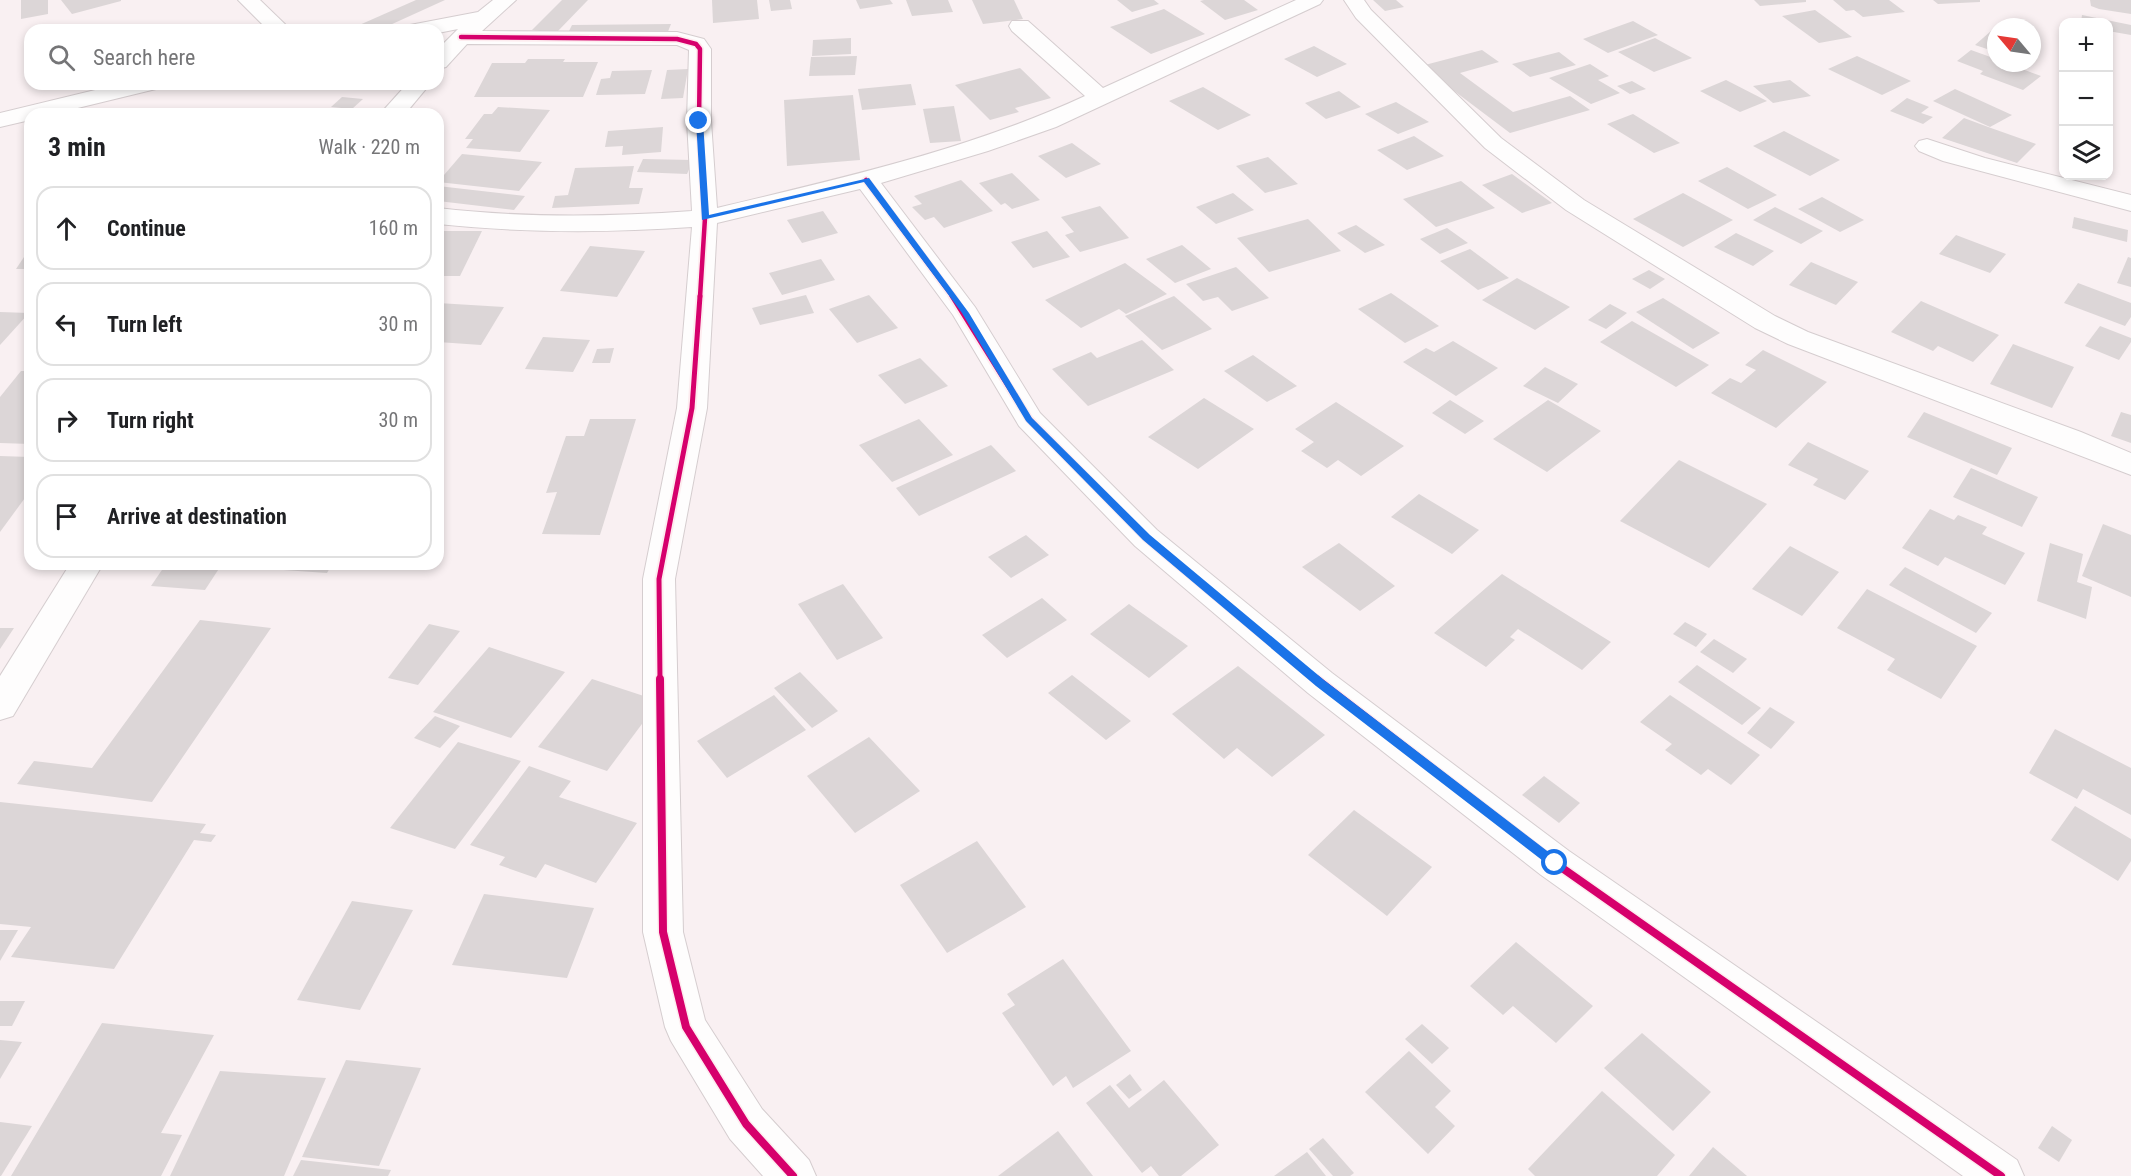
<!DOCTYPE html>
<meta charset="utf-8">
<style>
body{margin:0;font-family:"Roboto Condensed",sans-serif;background:#f2f2f2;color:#202124}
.controls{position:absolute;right:18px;top:18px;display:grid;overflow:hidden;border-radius:12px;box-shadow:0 3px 9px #0003}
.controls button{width:54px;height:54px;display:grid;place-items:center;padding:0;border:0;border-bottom:2px solid #e0e0e0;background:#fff;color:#202124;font:30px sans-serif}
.compass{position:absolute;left:1987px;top:18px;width:54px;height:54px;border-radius:50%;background:#fff;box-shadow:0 3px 9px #0003;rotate:299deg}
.stop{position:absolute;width:18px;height:18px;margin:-14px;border:4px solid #1a73e8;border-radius:50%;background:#fff}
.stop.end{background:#1a73e8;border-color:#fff;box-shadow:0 2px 6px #0008}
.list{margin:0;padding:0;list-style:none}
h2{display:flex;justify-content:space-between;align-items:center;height:78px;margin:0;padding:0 24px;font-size:26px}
h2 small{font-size:20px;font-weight:400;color:#757577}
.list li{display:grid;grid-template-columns:39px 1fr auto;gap:18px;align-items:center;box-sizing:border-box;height:84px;margin:0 12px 12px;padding:0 12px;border:2px solid #e0e0e0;border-radius:18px}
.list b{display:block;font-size:22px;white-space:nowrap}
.list em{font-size:20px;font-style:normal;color:#757577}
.icon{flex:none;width:33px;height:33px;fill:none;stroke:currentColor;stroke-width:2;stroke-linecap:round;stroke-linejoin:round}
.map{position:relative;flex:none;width:2131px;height:1176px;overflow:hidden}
.search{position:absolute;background:#fff;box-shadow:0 3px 9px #0003;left:24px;top:24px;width:420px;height:66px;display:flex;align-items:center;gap:15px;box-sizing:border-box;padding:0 21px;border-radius:18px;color:#757577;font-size:22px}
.panel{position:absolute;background:#fff;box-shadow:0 3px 9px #0003;left:24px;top:108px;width:420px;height:462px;border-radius:18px}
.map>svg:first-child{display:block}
.building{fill:#dcd6d7}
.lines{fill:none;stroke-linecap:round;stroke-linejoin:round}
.minor-casing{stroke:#d5cdcf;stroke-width:2}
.minor{fill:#fefdfd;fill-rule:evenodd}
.cycleway-far2-casing{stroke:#fdecef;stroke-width:8}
.cycleway-far1-casing{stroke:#fdecef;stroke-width:9}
.cycleway-casing{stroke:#fdecef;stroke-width:11}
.cycleway-far2{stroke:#d6006c;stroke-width:4.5}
.cycleway-far1{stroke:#d6006c;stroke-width:5}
.cycleway{stroke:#d6006c;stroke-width:8}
.route{fill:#1a73e8}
</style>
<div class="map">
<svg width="2131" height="1176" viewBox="0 0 2131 1176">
<rect width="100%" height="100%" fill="#f9f0f2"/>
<g class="building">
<polygon points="21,0 48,0 48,14 21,19"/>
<polygon points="61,0 121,0 121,1 72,14"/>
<polygon points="416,0 445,0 379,30 348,30"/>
<polygon points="562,0 588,0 556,33 532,30"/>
<polygon points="712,0 757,0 759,19 713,23"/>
<polygon points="769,0 790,0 792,9 771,11"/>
<polygon points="856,0 890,0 893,4 860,9"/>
<polygon points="906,0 948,0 953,12 912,16"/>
<polygon points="972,0 1014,0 1023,19 983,24"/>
<polygon points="1117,0 1154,0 1159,4 1132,12"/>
<polygon points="1204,0 1244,0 1258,10 1225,20 1200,1"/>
<polygon points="1373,0 1396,0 1404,7 1385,11"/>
<polygon points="1754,0 1806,0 1806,2 1760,6"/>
<polygon points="1833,0 1889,0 1905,12 1863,17 1854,10 1846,11"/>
<polygon points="1933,0 1980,0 1980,2 1938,4"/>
<polygon points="2090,0 2131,0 2131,14 2099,9 2091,6"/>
<polygon points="1164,9 1205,34 1151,54 1110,27"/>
<polygon points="1815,10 1852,37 1819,43 1782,16"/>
<polygon points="2082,15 2131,25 2131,35 2108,31 2108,22 2081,22"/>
<polygon points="1633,21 1658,35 1608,53 1583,39"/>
<polygon points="671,24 667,34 567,35 572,25"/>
<polygon points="1991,31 1996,33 1996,52 1975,45"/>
<polygon points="851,38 851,54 812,56 813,40"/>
<polygon points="1655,38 1692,58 1654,72 1618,52"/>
<polygon points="1314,46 1347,64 1317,77 1284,59"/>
<polygon points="1482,50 1499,62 1460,73 1513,112 1570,96 1590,110 1510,133 1421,66"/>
<polygon points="1971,50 1996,59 1996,63 2006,63 2041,76 2023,90 1980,74 1983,71 1957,61"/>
<polygon points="1559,52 1576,65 1530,77 1512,64"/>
<polygon points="857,56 855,75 809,76 811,57"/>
<polygon points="1857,56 1911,81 1882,95 1828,69"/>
<polygon points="528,59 565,59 563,62 598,62 583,97 474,97 492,63 525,63"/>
<polygon points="1590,64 1609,76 1598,80 1620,93 1591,104 1549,78"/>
<polygon points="1020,68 1051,98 1015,108 1019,112 990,120 955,85"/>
<polygon points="688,69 683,98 661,99 667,70"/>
<polygon points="652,70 645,94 596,95 601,79 610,78 612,71"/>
<polygon points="1726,80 1767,101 1740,112 1700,91"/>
<polygon points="1790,80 1811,96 1773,103 1753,86"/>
<polygon points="1632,81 1646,89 1630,94 1617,86"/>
<polygon points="911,84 916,105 862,110 858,89"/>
<polygon points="1203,87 1251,115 1218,130 1169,101"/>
<polygon points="1955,89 2012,115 1990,127 1933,101"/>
<polygon points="1339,91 1361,107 1326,119 1305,103"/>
<polygon points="853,95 860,160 787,166 784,100"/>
<polygon points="342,97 363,99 352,109 331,107"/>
<polygon points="1907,98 1929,107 1921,113 1933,117 1923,124 1890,111"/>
<polygon points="1396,102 1429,122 1398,134 1365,114"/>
<polygon points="954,106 961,141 930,143 923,109"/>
<polygon points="498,107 550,110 520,152 466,148 473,139 465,139 484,114 492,114"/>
<polygon points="239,111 275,112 275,114 236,114"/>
<polygon points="1633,114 1680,143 1654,153 1607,124"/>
<polygon points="1964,118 1991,128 2036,144 2017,163 1942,138"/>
<polygon points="663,127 661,152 622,155 623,146 605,147 608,131"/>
<polygon points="1784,131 1840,160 1810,176 1753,146"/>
<polygon points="1414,136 1444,156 1407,170 1377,150"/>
<polygon points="1072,143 1101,164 1066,178 1038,156"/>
<polygon points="462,154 542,162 519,191 438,182"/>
<polygon points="1268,157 1298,184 1265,193 1236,166"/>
<polygon points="643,159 693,160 687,174 637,172"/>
<polygon points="634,166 629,188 643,188 639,204 552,208 555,196 568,195 575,168"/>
<polygon points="1727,167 1777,195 1748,209 1698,181"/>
<polygon points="1012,173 1040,200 1012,209 1005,203 1001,205 979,183"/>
<polygon points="1512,174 1552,203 1522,213 1482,185"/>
<polygon points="961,180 993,211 944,228 934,217 925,220 912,207 922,204 914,196"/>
<polygon points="1461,181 1495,208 1436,227 1403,199"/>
<polygon points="438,186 525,196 514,210 438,201"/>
<polygon points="1233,193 1254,210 1216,224 1196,207"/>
<polygon points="1683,193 1733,220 1683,247 1633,219"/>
<polygon points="1822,197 1864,220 1840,232 1798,209"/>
<polygon points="1100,206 1129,238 1080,252 1065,235 1074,232 1061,217"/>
<polygon points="1775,207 1823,231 1801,244 1753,220"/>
<polygon points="823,211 838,233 802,243 787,220"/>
<polygon points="2074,217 2128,230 2127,242 2072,228"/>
<polygon points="1308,219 1341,251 1269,272 1237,238"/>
<polygon points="1356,225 1385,245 1365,253 1337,233"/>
<polygon points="1447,228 1468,243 1440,254 1420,239"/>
<polygon points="438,231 482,231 460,276 438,276"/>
<polygon points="1047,231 1070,257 1033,268 1011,242"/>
<polygon points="1736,233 1774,251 1753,266 1714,247"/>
<polygon points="1956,235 2006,254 1990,273 1939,254"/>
<polygon points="1182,245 1211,269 1175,283 1146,259"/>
<polygon points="590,246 645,251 617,297 560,291"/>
<polygon points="30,248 30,269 16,269"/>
<polygon points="1470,249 1509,278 1478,290 1440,261"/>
<polygon points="2128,257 2131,258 2131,287 2117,283"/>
<polygon points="821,259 835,280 782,295 769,273"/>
<polygon points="1811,262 1858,282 1836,305 1789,285"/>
<polygon points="1125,263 1167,294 1126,314 1119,309 1081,328 1045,300"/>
<polygon points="1236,267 1269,298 1232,311 1218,297 1203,301 1186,284"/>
<polygon points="1649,270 1665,279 1650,289 1632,279"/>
<polygon points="1517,278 1570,307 1535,330 1482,300"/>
<polygon points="2078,283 2131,303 2131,317 2125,326 2064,303"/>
<polygon points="1391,293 1439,326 1405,343 1358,309"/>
<polygon points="806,295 814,313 760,325 752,308"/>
<polygon points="869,295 898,328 857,343 829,309"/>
<polygon points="1174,296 1212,329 1162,350 1125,316"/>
<polygon points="1663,298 1720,333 1693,349 1636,312"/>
<polygon points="1921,301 1999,335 1973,362 1938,346 1933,351 1891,332"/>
<polygon points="438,303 504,307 481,345 438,342"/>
<polygon points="1610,304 1627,313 1606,329 1588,320"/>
<polygon points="0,312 29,313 0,345"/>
<polygon points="1632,321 1709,365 1676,387 1600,342"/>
<polygon points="2100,326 2131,338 2131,342 2119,360 2085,346"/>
<polygon points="543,337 590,340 573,372 525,369"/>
<polygon points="1142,340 1174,370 1088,406 1052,369 1091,352 1097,358"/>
<polygon points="1453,341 1498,368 1456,396 1403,362 1426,348 1434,352"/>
<polygon points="2013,344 2074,367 2052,408 1990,384"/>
<polygon points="614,348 610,363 592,363 597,349"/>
<polygon points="1763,350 1827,382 1776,428 1711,393 1730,378 1741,383 1756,370 1745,365"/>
<polygon points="1253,355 1297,386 1267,402 1224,371"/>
<polygon points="920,358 948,386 905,404 878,375"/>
<polygon points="1545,367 1578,384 1558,403 1523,386"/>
<polygon points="21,371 30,371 30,444 0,443 0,397"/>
<polygon points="1204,398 1254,429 1198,469 1148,437"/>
<polygon points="1450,400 1484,421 1465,434 1432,413"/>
<polygon points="1548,400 1601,431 1547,472 1493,439"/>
<polygon points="1336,402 1404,446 1361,476 1338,460 1327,468 1301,451 1314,442 1295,429"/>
<polygon points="1924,412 2012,448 1997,475 1907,437"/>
<polygon points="2121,412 2131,415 2131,443 2111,436"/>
<polygon points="590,419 636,419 600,535 542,534 557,492 546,493 566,436 584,436"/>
<polygon points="919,419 953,455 892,482 859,445"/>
<polygon points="1808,442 1869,471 1845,500 1813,485 1818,479 1788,465"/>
<polygon points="991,445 1016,471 919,516 896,488"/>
<polygon points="0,456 30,457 30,491 0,532"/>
<polygon points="1679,460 1767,504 1709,568 1620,521"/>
<polygon points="1971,468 2038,497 2022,527 1953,497"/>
<polygon points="1419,494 1479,530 1452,554 1391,517"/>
<polygon points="1930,509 1954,520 1958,515 1987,527 1982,534 2025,553 2005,585 1945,557 1938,566 1902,548"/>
<polygon points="2103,524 2131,535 2131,597 2082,576"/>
<polygon points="1026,535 1049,555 1011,578 988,557"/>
<polygon points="1339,543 1395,586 1360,611 1302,567"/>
<polygon points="2050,543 2083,554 2077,582 2092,587 2086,619 2037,601"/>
<polygon points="1790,546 1839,572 1802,616 1752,589"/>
<polygon points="166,564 222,564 205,590 151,586"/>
<polygon points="256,564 332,564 327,573 253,568"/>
<polygon points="1905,567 1992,613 1976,633 1889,585"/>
<polygon points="1502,574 1548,603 1611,642 1582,670 1518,629 1510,637 1515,640 1486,667 1434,633"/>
<polygon points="843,584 883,638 837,660 798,604"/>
<polygon points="1867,589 1977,646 1941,699 1887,670 1895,659 1837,628"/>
<polygon points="1042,598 1067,620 1007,658 982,635"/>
<polygon points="1129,604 1188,646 1149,678 1090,634"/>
<polygon points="200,620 271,628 152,802 17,784 34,761 92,768"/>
<polygon points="1685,622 1707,634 1696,647 1673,634"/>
<polygon points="429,624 460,631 418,685 388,678"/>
<polygon points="0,628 14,628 0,649"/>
<polygon points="1714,639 1747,659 1733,673 1700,652"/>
<polygon points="489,647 565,672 511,738 433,712"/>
<polygon points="1697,665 1761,708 1742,725 1678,682"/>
<polygon points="1238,666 1325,735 1272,777 1237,748 1224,759 1172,714"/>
<polygon points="800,672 838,711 812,728 774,688"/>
<polygon points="1072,675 1131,721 1106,740 1048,693"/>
<polygon points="592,679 659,701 607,771 538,747"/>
<polygon points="774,695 806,730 727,778 697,741"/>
<polygon points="1670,695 1760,755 1731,785 1708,769 1701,775 1665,750 1672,744 1640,722"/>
<polygon points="1770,707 1795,722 1771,749 1747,733"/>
<polygon points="435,716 460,726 440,748 414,738"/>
<polygon points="2055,729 2131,768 2131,815 2083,789 2077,799 2029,773"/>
<polygon points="869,737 920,791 855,833 807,776"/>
<polygon points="458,742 521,761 455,849 390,828"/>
<polygon points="529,766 571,781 559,797 637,823 596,883 545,864 536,878 499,865 505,857 470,845"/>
<polygon points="1544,776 1580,803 1559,823 1522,795"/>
<polygon points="0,802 206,824 200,833 216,835 211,842 194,840 114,969 11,957 31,927 0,924"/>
<polygon points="2075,806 2131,839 2131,861 2118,881 2051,840"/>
<polygon points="1354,810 1432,867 1387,916 1308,855"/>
<polygon points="977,841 1026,907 947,953 900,885"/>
<polygon points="484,894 594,908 567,978 452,965"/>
<polygon points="352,901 413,910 360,1010 297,1000"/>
<polygon points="0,930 18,930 0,961"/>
<polygon points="1516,942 1593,1006 1556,1043 1513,1006 1503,1015 1470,986"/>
<polygon points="1063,959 1131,1051 1073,1088 1066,1076 1053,1086 1002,1013 1015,1005 1007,994"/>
<polygon points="0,1001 25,1001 12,1026 0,1026"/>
<polygon points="102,1023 214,1035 161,1133 182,1135 161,1176 11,1176"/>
<polygon points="1422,1024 1449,1048 1432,1064 1405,1039"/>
<polygon points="1642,1033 1711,1092 1673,1131 1604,1068"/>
<polygon points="0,1040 22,1042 0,1079"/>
<polygon points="1409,1051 1451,1091 1435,1107 1455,1126 1428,1154 1365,1092"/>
<polygon points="346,1060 421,1068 379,1166 302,1157"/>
<polygon points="220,1071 326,1078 284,1176 170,1176"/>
<polygon points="1130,1074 1142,1090 1129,1099 1116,1085"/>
<polygon points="1164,1080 1219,1145 1181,1176 1159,1176 1151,1166 1142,1173 1086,1103 1110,1085 1129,1108"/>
<polygon points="1602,1091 1675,1155 1657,1176 1535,1176 1528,1169"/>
<polygon points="0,1122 32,1126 1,1176 0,1176"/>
<polygon points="2052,1126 2072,1140 2059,1162 2038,1148"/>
<polygon points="1058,1131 1093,1176 998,1176"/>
<polygon points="1323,1138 1354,1173 1350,1176 1333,1176 1309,1149"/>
<polygon points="1713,1147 1747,1176 1689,1176"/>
<polygon points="1307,1152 1326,1176 1274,1176"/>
<polygon points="301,1160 391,1170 388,1176 293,1176"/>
</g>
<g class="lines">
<g class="minor-casing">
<g id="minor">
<polygon points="238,0 260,0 291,30 268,30"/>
<path d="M493 0H516L482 31 677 32 704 39 711 49V121L717 208C842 178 968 150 1085 96L1012 31 1009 26 1012 21H1028L1103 88 1296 0H1323L1320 4 1056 127 988 151 881 183 975 307 1040 413 1157 530 1332 673 1569 851 2017 1160 2024 1176H1963L1541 875 1308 693 1135 546 1019 426 953 315 860 189 717 223 707 408 675 579 683 932 705 1020 762 1109 809 1160 816 1176H763L730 1139 671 1041 665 1027 643 932V579L677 408 692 227C607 233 523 233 438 224V208C523 218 607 217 692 211L687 121 689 50 677 45 467 44 446 67 438 69V49L458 29 438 33V30H407L410 25 478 12Z"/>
<polygon points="1344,0 1364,0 1371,10 1501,138 1584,200 1775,316 1808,332 2081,432 2131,453 2131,475 1788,344 1755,328 1566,210 1485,148 1356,18"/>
<polygon points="120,84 159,84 156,89 53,114 30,114 30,120 0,127 0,113"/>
<polygon points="407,84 430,84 405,114 380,114"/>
<polygon points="1927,139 1985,158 2131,195 2131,211 1943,161 1919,151 1915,146 1919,141"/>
<polygon points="70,564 103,564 13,716 0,720 0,676"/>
</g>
</g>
<use href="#minor" class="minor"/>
<g class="cycleway-far2-casing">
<g id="cycleway-far2">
<polyline points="461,37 677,39 696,44 700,49 699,121 705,218 700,297"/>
<polyline points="866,180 953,297"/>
</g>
</g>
<g class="cycleway-far1-casing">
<g id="cycleway-far1">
<polyline points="952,296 1029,419 1146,538 1317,681"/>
<polyline points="660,681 659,579 692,408 700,296"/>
</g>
</g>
<g class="cycleway-casing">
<g id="cycleway">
<polyline points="660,679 663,932 686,1027 746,1124 793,1176"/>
<polyline points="1316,679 1555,863 2001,1176"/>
</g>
</g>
<use href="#cycleway-far2" class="cycleway-far2"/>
<use href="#cycleway-far1" class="cycleway-far1"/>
<use href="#cycleway" class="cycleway"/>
</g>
<polygon class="route" points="699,119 703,121 709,215 869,178 969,313 1032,418 1150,535 1324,680 1559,860 1559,867 1551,867 1316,686 1143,540 1026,421 962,313 864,182 702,220 696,121"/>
</svg>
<div class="controls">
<button>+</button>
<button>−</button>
<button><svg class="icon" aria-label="layers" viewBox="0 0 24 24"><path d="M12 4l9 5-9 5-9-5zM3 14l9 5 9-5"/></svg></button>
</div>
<svg class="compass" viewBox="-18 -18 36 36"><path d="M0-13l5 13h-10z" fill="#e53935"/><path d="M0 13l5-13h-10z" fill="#757577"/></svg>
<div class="stop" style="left:1555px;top:863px"></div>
<div class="stop end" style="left:699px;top:121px"></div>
<div class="search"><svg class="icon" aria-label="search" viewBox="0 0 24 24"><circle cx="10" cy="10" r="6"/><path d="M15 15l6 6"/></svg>Search here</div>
<section class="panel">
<h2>3 min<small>Walk · 220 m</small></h2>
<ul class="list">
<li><svg class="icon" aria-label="ahead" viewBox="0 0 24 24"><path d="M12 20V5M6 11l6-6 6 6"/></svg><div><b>Continue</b></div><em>160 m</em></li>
<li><svg class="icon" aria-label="left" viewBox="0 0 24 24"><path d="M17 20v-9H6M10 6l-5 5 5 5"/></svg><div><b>Turn left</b></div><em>30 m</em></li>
<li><svg class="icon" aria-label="right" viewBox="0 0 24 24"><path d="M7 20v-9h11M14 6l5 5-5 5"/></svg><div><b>Turn right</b></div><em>30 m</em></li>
<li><svg class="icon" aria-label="arrive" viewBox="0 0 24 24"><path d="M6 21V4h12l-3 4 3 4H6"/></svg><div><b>Arrive at destination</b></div></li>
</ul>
</section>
</div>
